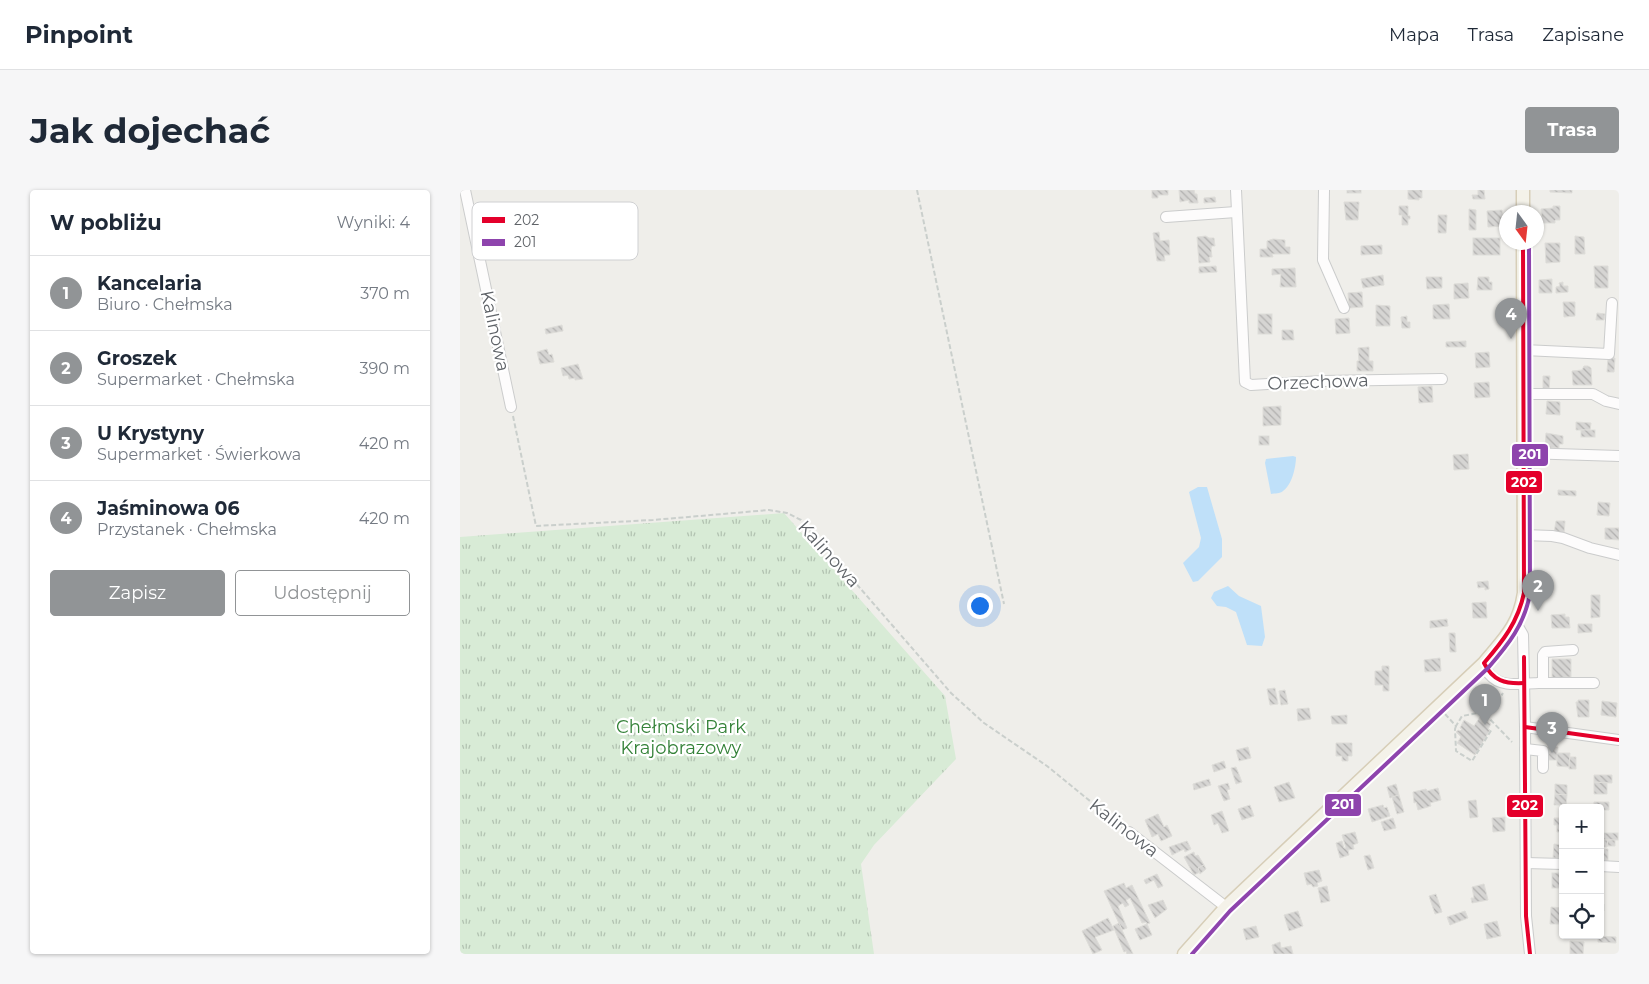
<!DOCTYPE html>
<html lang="pl">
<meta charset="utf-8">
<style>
body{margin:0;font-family:Montserrat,sans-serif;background:#f6f6f7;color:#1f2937}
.controls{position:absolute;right:15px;bottom:15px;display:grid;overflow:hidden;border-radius:5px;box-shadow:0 1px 4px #0004}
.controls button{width:45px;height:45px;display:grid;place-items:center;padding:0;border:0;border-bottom:1px solid #e0e1e3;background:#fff;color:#1f2937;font:25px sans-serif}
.compass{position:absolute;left:1039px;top:15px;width:45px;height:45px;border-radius:50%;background:#fff;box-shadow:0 1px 4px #0004;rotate:165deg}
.you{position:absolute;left:519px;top:415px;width:18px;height:18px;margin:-12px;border:4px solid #fff;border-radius:50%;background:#1a73e8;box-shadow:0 0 0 8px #1a73e833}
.badge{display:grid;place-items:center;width:32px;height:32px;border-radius:50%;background:#919496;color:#fff;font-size:16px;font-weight:700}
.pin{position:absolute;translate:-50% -41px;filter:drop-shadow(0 1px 2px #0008)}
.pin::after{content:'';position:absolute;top:26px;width:18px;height:15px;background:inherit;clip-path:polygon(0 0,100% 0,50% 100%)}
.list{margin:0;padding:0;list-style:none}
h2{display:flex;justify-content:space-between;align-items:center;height:65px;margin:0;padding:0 20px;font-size:21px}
h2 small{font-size:16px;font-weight:400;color:#747a83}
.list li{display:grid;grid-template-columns:32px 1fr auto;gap:15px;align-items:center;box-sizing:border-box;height:75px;padding:0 20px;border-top:1px solid #e0e1e3}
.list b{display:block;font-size:19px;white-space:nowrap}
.list p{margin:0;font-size:16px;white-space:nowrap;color:#747a83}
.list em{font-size:16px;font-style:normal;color:#747a83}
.actions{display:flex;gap:10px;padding:15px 20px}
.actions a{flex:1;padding:11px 0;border:1px solid #919496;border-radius:5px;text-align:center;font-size:18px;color:#919496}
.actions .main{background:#919496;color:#fff}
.icon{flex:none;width:28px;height:28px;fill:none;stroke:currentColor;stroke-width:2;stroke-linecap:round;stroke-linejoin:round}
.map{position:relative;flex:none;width:1159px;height:764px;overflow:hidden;border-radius:5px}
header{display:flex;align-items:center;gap:30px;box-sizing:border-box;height:70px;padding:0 25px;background:#fff;border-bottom:1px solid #e0e1e3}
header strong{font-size:24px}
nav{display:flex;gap:28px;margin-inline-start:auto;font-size:18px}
.intro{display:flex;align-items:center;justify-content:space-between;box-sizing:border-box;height:120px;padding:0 30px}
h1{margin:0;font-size:35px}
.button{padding:12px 22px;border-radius:5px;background:#919496;color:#fff;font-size:18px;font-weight:700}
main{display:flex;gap:30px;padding:0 30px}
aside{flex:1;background:#fff;border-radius:5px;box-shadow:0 1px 4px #0004}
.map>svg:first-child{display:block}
.park{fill:url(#park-tufts)}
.water{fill:#bfe0f9}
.building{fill:url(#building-back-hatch);stroke:#deddd9}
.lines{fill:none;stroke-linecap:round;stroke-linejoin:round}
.minor-casing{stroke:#cbcccc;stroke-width:12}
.major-casing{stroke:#d7ceb8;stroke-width:15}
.path{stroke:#cacfcc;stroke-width:2;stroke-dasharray:5 2.5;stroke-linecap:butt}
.minor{stroke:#fdfcfc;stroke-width:10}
.major{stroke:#f4f2e9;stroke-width:12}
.bus-1-casing{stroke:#fff;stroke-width:8}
.bus-2-casing{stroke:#fff;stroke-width:8}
.bus-1{stroke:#e4002b;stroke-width:4}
.bus-2{stroke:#8e44ad;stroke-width:4}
.labels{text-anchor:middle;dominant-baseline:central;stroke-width:4.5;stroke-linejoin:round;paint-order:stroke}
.street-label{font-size:18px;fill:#5f6368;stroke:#fff}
.park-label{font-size:18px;fill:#348238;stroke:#fff}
.key{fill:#fff;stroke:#cfd0d2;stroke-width:1}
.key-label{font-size:14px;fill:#5f6368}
.line-badge{stroke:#fff;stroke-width:2}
.badge-label{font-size:14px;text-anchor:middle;font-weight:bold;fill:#fff}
</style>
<header>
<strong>Pinpoint</strong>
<nav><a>Mapa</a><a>Trasa</a><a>Zapisane</a></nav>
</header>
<div class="intro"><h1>Jak dojechać</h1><a class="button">Trasa</a></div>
<main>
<aside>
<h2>W pobliżu<small>Wyniki: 4</small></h2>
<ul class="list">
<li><span class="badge">1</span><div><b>Kancelaria</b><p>Biuro · Chełmska</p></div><em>370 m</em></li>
<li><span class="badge">2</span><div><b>Groszek</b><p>Supermarket · Chełmska</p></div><em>390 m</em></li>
<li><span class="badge">3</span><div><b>U Krystyny</b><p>Supermarket · Świerkowa</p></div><em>420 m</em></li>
<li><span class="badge">4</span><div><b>Jaśminowa 06</b><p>Przystanek · Chełmska</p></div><em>420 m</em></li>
</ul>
<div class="actions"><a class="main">Zapisz</a><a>Udostępnij</a></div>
</aside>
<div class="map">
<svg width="1159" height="764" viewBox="0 0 1159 764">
<defs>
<pattern id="park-tufts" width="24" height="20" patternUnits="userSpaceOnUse" patternTransform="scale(1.25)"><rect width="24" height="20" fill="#d8ebd6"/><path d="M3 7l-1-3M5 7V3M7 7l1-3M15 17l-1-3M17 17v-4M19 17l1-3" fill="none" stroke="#b2c2b1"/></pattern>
<pattern id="building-back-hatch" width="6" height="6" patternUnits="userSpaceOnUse" patternTransform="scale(1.25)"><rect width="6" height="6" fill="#d6d5d3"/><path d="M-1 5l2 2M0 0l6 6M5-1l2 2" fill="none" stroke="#b1b0af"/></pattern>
</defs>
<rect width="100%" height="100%" fill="#efeeea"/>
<polygon class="park" points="324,323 485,506 496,569 414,655 401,674 414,764 0,764 0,347"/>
<g class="water">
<path d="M833 266 836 267C836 277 832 295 823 301 820 304 815 303 811 304L805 273 806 269Z"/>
<polygon points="738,297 747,297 762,349 762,367 738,391 733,392 723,373 739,357 741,348 729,302"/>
<polygon points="768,396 779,406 801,416 805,447 802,456 787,455 776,422 766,417 757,416 751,408 754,402"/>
</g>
<g class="building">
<polygon points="692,0 708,0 708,5 698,5 698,8 692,8"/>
<polygon points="719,0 734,0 735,4 737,4 738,13 729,13 729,10 720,12"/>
<rect x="887" y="0" width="14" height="3"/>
<polygon points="948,0 962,0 962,8 959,8 959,10 948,9"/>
<polygon points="1018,0 1024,0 1025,9 1013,9 1012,5 1018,5"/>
<polygon points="1090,0 1112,0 1112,3 1090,2"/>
<polygon points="755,7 756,12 744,13 744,8"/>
<polygon points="884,12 899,12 898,30 886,30"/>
<polygon points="939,16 948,16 948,26 950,26 950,29 948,29 948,35 942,35 942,25 939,25"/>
<polygon points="1093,16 1100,16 1100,30 1095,30 1095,33 1082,33 1081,19 1093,18"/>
<polygon points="1009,19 1016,20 1016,40 1009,40"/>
<polygon points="1042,20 1043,36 1028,37 1027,21"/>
<polygon points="978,25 987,25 986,43 978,43"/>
<polygon points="699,42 700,51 709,50 710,65 704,65 705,71 697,71 693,43"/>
<polygon points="746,46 749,48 754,48 755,56 752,56 751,59 752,67 749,67 750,72 739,73 737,47"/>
<polygon points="1115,46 1124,47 1125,64 1115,64"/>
<rect x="1013" y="48" width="27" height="17"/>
<polygon points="813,49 825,50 825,57 830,57 830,64 812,64 813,67 800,67 800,59 807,59 807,51"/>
<polygon points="1085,53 1100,53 1100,72 1086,73"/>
<polygon points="922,55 922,64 901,65 901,56"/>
<polygon points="756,76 757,82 739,83 739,77"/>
<polygon points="1134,76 1148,76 1148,98 1135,98"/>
<polygon points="835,78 836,97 820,97 821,84 812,85 812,79"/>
<polygon points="923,85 924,95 903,98 901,89"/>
<polygon points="966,87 982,87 982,98 967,99"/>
<polygon points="1018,87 1029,87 1029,92 1032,92 1032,100 1017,100"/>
<polygon points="1092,89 1092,103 1079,103 1079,90"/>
<polygon points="1103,92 1103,96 1108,96 1108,102 1096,103 1096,97 1100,96 1099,93"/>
<polygon points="1008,93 1009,108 994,109 994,94"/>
<polygon points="902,102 903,117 889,118 888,103"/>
<polygon points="1103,112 1115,112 1115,126 1104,127"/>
<polygon points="989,114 990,129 973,129 973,115"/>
<polygon points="916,115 930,116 930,136 916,136"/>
<polygon points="1137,123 1145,124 1144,130 1136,130"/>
<rect x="798" y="124" width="14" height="20"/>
<polygon points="947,126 947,132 950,132 950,138 942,138 941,127"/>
<polygon points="889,128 890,143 876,144 875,129"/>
<polygon points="102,135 103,141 86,144 85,139"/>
<polygon points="822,140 833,140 834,150 822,150"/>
<polygon points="1006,151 1006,157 986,157 986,152"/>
<polygon points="909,157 909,171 913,171 913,181 897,181 897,171 899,171 898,158"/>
<polygon points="87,159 89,165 92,164 94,172 80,174 77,162"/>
<polygon points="1029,162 1030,177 1016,178 1015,163"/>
<polygon points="1148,168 1155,168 1154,182 1147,182"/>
<polygon points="118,174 123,189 115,190 115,188 109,189 108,185 103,186 101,178"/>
<polygon points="1124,176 1128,176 1131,178 1132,195 1113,195 1112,181 1122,180"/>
<polygon points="1083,186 1090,186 1089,200 1083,200"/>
<polygon points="1029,192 1030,207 1015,208 1014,193"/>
<polygon points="972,196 973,212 959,213 958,197"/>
<polygon points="1087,211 1100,212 1100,225 1086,224"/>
<polygon points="821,216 821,235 803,236 803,217"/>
<polygon points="1116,232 1131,233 1130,240 1116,240"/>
<rect x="1121" y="240" width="14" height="7"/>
<polygon points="1086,243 1103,246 1103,254 1099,254 1099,258 1085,258"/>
<rect x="799" y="246" width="10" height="9"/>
<polygon points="1008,264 1009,279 994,280 993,265"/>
<polygon points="1098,300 1116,301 1116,306 1098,305"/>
<polygon points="1138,312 1150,313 1149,326 1137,325"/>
<polygon points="1096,331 1105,331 1104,344 1094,343"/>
<polygon points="1145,338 1159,338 1159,350 1145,349"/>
<polygon points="1028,391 1029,399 1025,400 1025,397 1018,398 1017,392"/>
<polygon points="1131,405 1140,405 1140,427 1131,428"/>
<polygon points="1026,412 1027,428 1013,428 1012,413"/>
<polygon points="1105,424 1105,427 1109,427 1110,438 1092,438 1091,425"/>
<polygon points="987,429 988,436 970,438 970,431"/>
<polygon points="1118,434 1132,434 1132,442 1118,443"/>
<polygon points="989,443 995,443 996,462 990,462"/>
<polygon points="980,468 981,481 965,482 964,470"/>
<polygon points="1092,469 1111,469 1111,487 1092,488"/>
<polygon points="922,476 929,476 929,501 923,501 923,495 915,495 915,481 922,481"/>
<polygon points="815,498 818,514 810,515 807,499"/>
<polygon points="825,500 828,514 821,515 819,501"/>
<polygon points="1118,510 1129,510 1129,527 1118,527 1116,512 1118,512"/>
<polygon points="1142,511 1157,513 1156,527 1141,525"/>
<polygon points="849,518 851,529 838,531 837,519"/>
<polygon points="887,525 887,534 872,534 871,526"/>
<polygon points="1020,527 1031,534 1028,539 1030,540 1015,565 997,553 1001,547 996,542 998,540 1000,541 1002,539 1000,538 1004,530 1014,536"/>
<polygon points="876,553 892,553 892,566 888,566 888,571 882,571 882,566 876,566"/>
<polygon points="788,557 791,568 779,571 776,560"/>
<polygon points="1087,557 1098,557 1097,570 1087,570 1087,564 1089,564"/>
<polygon points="1097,563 1110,563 1109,577 1097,576"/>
<polygon points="1110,567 1116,567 1116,579 1109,579"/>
<polygon points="764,571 766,578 754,582 752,575"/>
<polygon points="776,577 782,592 776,594 771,578"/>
<polygon points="1134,585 1152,585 1152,593 1134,592"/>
<polygon points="749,589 751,595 734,600 733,594"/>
<polygon points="829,592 835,608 819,612 814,597"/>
<polygon points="1134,592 1147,593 1147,604 1134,604"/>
<polygon points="768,593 770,599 767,600 770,609 764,611 758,596"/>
<polygon points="936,594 939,605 930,608 927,597"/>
<polygon points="1095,594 1107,595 1107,605 1095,604"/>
<polygon points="978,598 981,610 970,613 971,616 958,620 956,612 954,613 953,602 966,599 967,601"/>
<polygon points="1095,604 1107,605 1106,615 1094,615"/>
<polygon points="939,605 944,622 937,624 932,607"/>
<polygon points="1016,610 1018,627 1010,628 1008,611"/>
<polygon points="1134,612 1149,612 1149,620 1140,620 1140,618 1134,618"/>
<polygon points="790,615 794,626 782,630 778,619"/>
<polygon points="923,615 924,618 927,617 930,626 912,632 908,619"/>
<polygon points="762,621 769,641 762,643 758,633 754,635 751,625"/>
<polygon points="698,624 704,637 707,635 712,646 701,651 698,644 692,647 685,630"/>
<polygon points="1045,627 1045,641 1033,642 1032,628"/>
<polygon points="933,628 936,638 924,641 921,632"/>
<polygon points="1094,628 1103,628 1103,642 1097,642 1097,635 1094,635"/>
<polygon points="895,642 898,653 893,655 894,659 888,660 889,665 880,668 876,653 882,651 884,658 886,658 882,645"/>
<rect x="1140" y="643" width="18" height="7"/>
<polygon points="1140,650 1148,650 1147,657 1140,657"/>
<polygon points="1148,650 1155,650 1155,656 1147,656"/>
<polygon points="727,651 731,659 725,662 724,659 712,665 709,657"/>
<polygon points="1094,654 1103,655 1103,668 1093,668"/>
<polygon points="1141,659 1148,659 1148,673 1140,673"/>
<polygon points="734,662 735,666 738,665 744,675 738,678 740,682 734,685 724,667"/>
<polygon points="910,665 914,678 908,680 904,666"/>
<polygon points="744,675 746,679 740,684 738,678"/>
<polygon points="859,680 862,691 857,693 858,696 853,697 851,694 847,695 844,683"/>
<rect x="1092" y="683" width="11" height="15"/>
<polygon points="697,684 703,696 698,698 694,690 686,694 684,690"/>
<polygon points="664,693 666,698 672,695 690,733 687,734 686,732 682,733 670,708 666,710 669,715 665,717 663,713 658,716 667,738 662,740 644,701"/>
<polygon points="1024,694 1028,710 1012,713 1011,708 1014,708 1012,697"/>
<polygon points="867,696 870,711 861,713 858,698"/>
<polygon points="976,704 982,722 975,724 969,706"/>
<polygon points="703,710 707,719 695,728 688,715"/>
<polygon points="1140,713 1144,714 1144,721 1140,721"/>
<polygon points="1091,717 1103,718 1103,734 1090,734"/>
<polygon points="838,721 843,736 829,741 824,725"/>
<polygon points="1005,721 1008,728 990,735 987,727"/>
<polygon points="648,728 654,740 635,747 642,760 633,764 622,741"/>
<polygon points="1037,731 1041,746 1027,749 1024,734"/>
<polygon points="659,733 662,740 673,764 667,764 666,761 664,762 653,736"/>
<polygon points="687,734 692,745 680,750 675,739"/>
<polygon points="796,736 799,747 786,750 783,739"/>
<polygon points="1138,746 1156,747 1156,753 1138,752"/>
<polygon points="1110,751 1124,752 1123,764 1110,764"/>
<polygon points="820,752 821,758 831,756 833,764 814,764 812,755"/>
</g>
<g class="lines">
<g class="minor-casing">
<g id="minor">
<polyline points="5,0 51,217"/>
<polyline points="776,0 785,192 791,195 863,191 982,189"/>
<polyline points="864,0 863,70 884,118"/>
<polyline points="706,27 776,22"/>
<polyline points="1063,160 1149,164 1152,113"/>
<polyline points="1063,204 1133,204 1146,211 1159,214"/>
<polyline points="1063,263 1159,266"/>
<polyline points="1063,345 1092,346 1103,348 1130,358 1159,365"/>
<polyline points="1056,433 1063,445 1065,537 1066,726 1070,764"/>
<path d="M1024 473C1025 476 1027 481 1029 484 1041 499 1063 493 1079 493L1083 491V465L1085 462 1113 460"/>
<polyline points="1079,493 1134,493"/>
<polyline points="1065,537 1159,550"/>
<polyline points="1065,559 1083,561 1083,578"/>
<polyline points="669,642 766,717"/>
<polyline points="1066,673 1103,674"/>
<polyline points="1140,676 1159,677"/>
</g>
</g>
<g class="major-casing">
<g id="major">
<polyline points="1063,22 1063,0"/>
<path d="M724 764 766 717 1024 473C1044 449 1059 436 1064 403L1063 52"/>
</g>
</g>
<g class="path">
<polyline points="457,0 544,414"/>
<polyline points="53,226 76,336 193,330 309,320 327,323 341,330 491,503 524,533 587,576 662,637"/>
<polyline points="985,524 996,536 1002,526 1023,522 1052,552"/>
<polyline points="1026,531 1043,503"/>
<polyline points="996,536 995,539 996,561 1012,571 1032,539"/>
</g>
<use href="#minor" class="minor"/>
<use href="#major" class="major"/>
<g class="bus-1-casing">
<g id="bus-1">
<path d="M1063 52 1064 403C1058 432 1043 451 1024 473 1033 491 1045 494 1064 493"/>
<polyline points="1064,467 1066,726 1070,764"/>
<polyline points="1065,537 1159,550"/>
</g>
</g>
<g class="bus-2-casing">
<path id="bus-2" d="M732 764 770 721 1028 478C1048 455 1065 434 1070 403L1069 52"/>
</g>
<use href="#bus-1" class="bus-1"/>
<use href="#bus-2" class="bus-2"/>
</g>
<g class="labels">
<g class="street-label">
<text transform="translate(35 141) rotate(78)">Kalinowa</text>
<text transform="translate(858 192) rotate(-2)">Orzechowa</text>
<text transform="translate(369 364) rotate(48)">Kalinowa</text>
<text transform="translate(664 638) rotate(38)">Kalinowa</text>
</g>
<g class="park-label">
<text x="221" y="537">Chełmski Park<tspan x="221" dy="21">Krajobrazowy</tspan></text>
</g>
</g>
<rect x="12" y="12" width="166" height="58" rx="8" class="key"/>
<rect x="22" y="27" width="23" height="6" fill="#e4002b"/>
<rect x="22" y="49" width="23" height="7" fill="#8e44ad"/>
<g class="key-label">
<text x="54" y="35">202</text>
<text x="54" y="57">201</text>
</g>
<g class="line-badge">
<rect x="1051" y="253" width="38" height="24" rx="5" fill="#8e44ad"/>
<rect x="1045" y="280" width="38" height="24" rx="5" fill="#e4002b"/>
<rect x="864" y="603" width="38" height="24" rx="5" fill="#8e44ad"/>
<rect x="1046" y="604" width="38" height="24" rx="5" fill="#e4002b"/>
</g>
<g class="badge-label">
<text x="1070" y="269">201</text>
<text x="1064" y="297">202</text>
<text x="883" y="619">201</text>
<text x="1065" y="620">202</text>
</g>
</svg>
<div class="controls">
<button>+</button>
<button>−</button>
<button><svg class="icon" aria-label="locate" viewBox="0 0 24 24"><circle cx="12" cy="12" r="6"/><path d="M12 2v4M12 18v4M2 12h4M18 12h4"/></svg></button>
</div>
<svg class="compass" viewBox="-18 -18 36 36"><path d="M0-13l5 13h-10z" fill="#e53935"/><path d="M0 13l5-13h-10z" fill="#747a83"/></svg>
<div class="you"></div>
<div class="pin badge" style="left:1025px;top:535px">1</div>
<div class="pin badge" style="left:1078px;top:421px">2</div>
<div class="pin badge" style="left:1092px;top:563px">3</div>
<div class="pin badge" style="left:1051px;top:149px">4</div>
</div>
</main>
